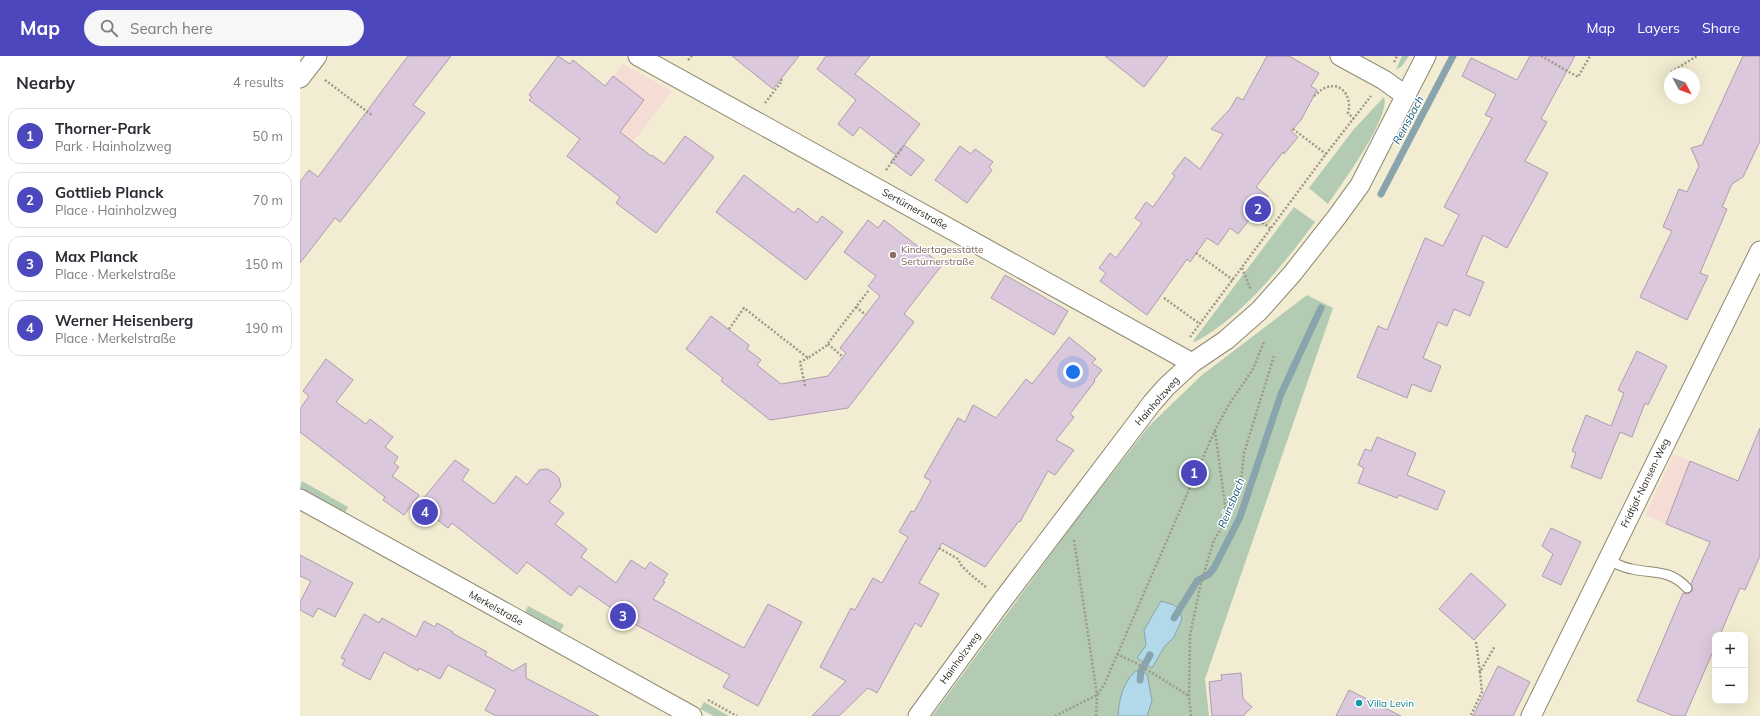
<!DOCTYPE html>
<meta charset="utf-8">
<style>
body{margin:0;font-family:Mulish,sans-serif;background:#f7f7f7;color:#2b2b33}
.controls{position:absolute;right:12px;bottom:12px;display:grid;overflow:hidden;border-radius:8px;box-shadow:0 4px 16px #0002}
.controls button{width:36px;height:36px;display:grid;place-items:center;padding:0;border:0;border-bottom:1px solid #e1e1e2;background:#fff;color:#2b2b33;font:20px sans-serif}
.compass{position:absolute;left:1364px;top:12px;width:36px;height:36px;border-radius:50%;background:#fff;box-shadow:0 4px 16px #0002;rotate:131deg}
.you{position:absolute;left:773px;top:316px;width:14px;height:14px;margin:-10px;border:3px solid #fff;border-radius:50%;background:#1a73e8;box-shadow:0 0 0 6px #1a73e833}
.badge{display:grid;place-items:center;width:26px;height:26px;border-radius:50%;background:#4c47bd;color:#fff;font-size:13px;font-weight:700}
.pin{position:absolute;translate:-50% -50%;border:2px solid #fff;box-shadow:0 1px 4px #0006}
.list{margin:0;padding:0;list-style:none}
h2{display:flex;justify-content:space-between;align-items:center;height:52px;margin:0;padding:0 16px;font-size:17px}
h2 small{font-size:13px;font-weight:400;color:#7c7c81}
.list li{display:grid;grid-template-columns:26px 1fr auto;gap:12px;align-items:center;box-sizing:border-box;height:56px;margin:0 8px 8px;padding:0 8px;border:1px solid #e1e1e2;border-radius:12px}
.list b{display:block;font-size:15px;white-space:nowrap}
.list p{margin:0;font-size:13px;white-space:nowrap;color:#7c7c81}
.list em{font-size:13px;font-style:normal;color:#7c7c81}
.icon{flex:none;width:22px;height:22px;fill:none;stroke:currentColor;stroke-width:2;stroke-linecap:round;stroke-linejoin:round}
.map{position:relative;flex:none;width:1460px;height:660px;overflow:hidden}
header{display:flex;align-items:center;gap:24px;box-sizing:border-box;height:56px;padding:0 20px;background:#4c47bd;color:#fff}
header strong{font-size:19px}
nav{display:flex;gap:22px;margin-inline-start:auto;font-size:14px}
.search{width:280px;height:36px;background:#f7f7f7;display:flex;align-items:center;gap:10px;box-sizing:border-box;padding:0 14px;border-radius:22px;color:#7c7c81;font-size:15px}
main{display:flex}
aside{flex:1;background:#fff}
.map>svg:first-child{display:block}
.industrial{fill:#f5dcd4}
.green{fill:#b2cbb2}
.water{fill:#b2d9ea;stroke:#89a4ad}
.lines{fill:none;stroke-linecap:round;stroke-linejoin:round}
.stream{stroke:#89a4ad;stroke-width:7}
.building{fill:#dcc8dd;stroke:#ae9baf}
.lane-casing{stroke:#8d8970;stroke-width:11}
.street-casing{stroke:#8d8970;stroke-width:21}
.path{stroke:#9e9a86;stroke-width:2.5;stroke-dasharray:2 2;stroke-linecap:butt}
.lane{stroke:#fff;stroke-width:9}
.street{stroke:#fff;stroke-width:19}
.education-dot{fill:#8d6e63;stroke:#fff;stroke-width:1.5}
.culture-dot{fill:#0f9aa8;stroke:#fff;stroke-width:1.5}
.labels{text-anchor:middle;dominant-baseline:central;stroke-width:3;stroke-linejoin:round;paint-order:stroke}
.street-label{font-size:10px;fill:#2a281e;stroke:#fff}
.education-label{font-size:10px;fill:#785e54;stroke:#fff;text-anchor:start}
.culture-label{font-size:10px;fill:#0d838f;stroke:#fff;text-anchor:start}
.water-label{font-size:11px;font-style:italic;fill:#165d76;stroke:#fff}
</style>
<header>
<strong>Map</strong>
<div class="search"><svg class="icon" aria-label="search" viewBox="0 0 24 24"><circle cx="10" cy="10" r="6"/><path d="M15 15l6 6"/></svg>Search here</div>
<nav><a>Map</a><a>Layers</a><a>Share</a></nav>
</header>
<main>
<aside>
<h2>Nearby<small>4 results</small></h2>
<ul class="list">
<li><span class="badge">1</span><div><b>Thorner-Park</b><p>Park · Hainholzweg</p></div><em>50 m</em></li>
<li><span class="badge">2</span><div><b>Gottlieb Planck</b><p>Place · Hainholzweg</p></div><em>70 m</em></li>
<li><span class="badge">3</span><div><b>Max Planck</b><p>Place · Merkelstraße</p></div><em>150 m</em></li>
<li><span class="badge">4</span><div><b>Werner Heisenberg</b><p>Place · Merkelstraße</p></div><em>190 m</em></li>
</ul>
</aside>
<div class="map">
<svg width="1460" height="660" viewBox="0 0 1460 660">
<rect width="100%" height="100%" fill="#f2edd2"/>
<g class="industrial">
<polygon points="323,8 372,35 333,86 315,73 301,36"/>
<polygon points="1374,398 1410,414 1386,476 1345,459"/>
</g>
<g class="green">
<polygon points="1102,0 1109,0 1102,10 1096,14"/>
<path d="M1084 41C1091 61 1041 129 1028 148L1009 132 1054 73Z"/>
<path d="M994 151 1015 166C983 209 943 260 895 286L893 285Z"/>
<polygon points="1007,239 1033,252 905,623 909,660 632,660 776,464 849,370 902,319"/>
<polygon points="2,425 48,451 45,457 0,432"/>
<polygon points="228,550 264,569 260,576 225,556"/>
<polygon points="404,646 429,660 414,660 400,653"/>
</g>
<g class="water">
<polygon points="861,545 874,549 880,555 882,563 874,581 864,591 852,612 837,602 846,589 844,574"/>
<path d="M836 615H841L847 618 852 645 847 660H818C819 643 823 626 836 615Z"/>
</g>
<g class="lines">
<g class="stream">
<polyline points="1081,138 1153,0"/>
<polyline points="874,562 897,525 909,518 914,512 940,461 981,338 1021,252"/>
<polyline points="840,624 841,615 850,599"/>
</g>
</g>
<g class="building">
<polygon points="108,0 151,0 113,49 125,57 40,166 35,162 0,207 0,126 9,114 18,121"/>
<polygon points="258,0 270,8 273,4 305,30 313,20 344,44 320,76 351,100 352,99 364,108 385,80 414,101 356,177 316,147 320,141 267,100 280,83 229,44 232,41 229,39"/>
<polygon points="432,0 499,0 473,33"/>
<polygon points="526,0 570,0 555,18 620,68 597,98 604,89 624,104 611,120 591,105 596,99 560,71 553,80 538,68 556,44 517,13"/>
<polygon points="805,0 868,0 844,31"/>
<polygon points="967,0 989,0 1019,17 1011,30 1017,34 1001,64 991,75 998,81 984,98 983,96 956,131 968,140 938,178 930,172 918,189 907,182 890,206 887,203 847,259 800,225 806,217 799,212 810,197 816,202 842,167 835,162 846,146 853,151 875,120 872,118 885,101 900,113 923,78 911,73 930,53 937,41 943,44"/>
<polygon points="1230,0 1275,0 1241,63 1247,66 1225,105 1248,117 1207,192 1183,179 1166,219 1184,226 1170,260 1154,253 1147,270 1138,266 1123,302 1141,310 1131,336 1112,328 1107,342 1057,321 1078,270 1087,274 1125,182 1143,190 1159,159 1144,151 1192,62 1185,59 1196,38 1162,20 1171,2 1217,24"/>
<polygon points="1443,0 1460,0 1460,85 1443,121 1432,128 1422,151 1427,153 1400,217 1408,220 1387,264 1340,241 1372,175 1363,171 1379,133 1387,136 1399,110 1391,92 1402,89"/>
<polygon points="660,90 671,98 675,93 693,106 689,111 692,114 667,147 635,124"/>
<polygon points="444,119 494,157 498,152 517,167 522,160 543,176 506,224 416,156"/>
<polygon points="568,164 578,172 584,164 642,209 604,258 614,266 548,352 470,364 421,325 423,322 386,293 411,260 449,289 447,293 461,304 457,309 481,328 528,320 546,297 540,292 580,240 568,230 576,220 544,196"/>
<polygon points="705,219 768,255 754,279 691,242"/>
<polygon points="769,281 796,303 792,307 802,314 794,324 795,325 770,358 774,361 756,384 774,394 755,419 748,415 720,466 719,465 685,511 642,487 619,527 639,538 621,571 615,567 577,637 568,632 539,660 512,660 546,625 520,611 551,552 555,554 573,522 582,527 608,481 599,476 611,455 614,456 631,425 624,421 658,362 665,366 673,349 696,362 726,323 732,328"/>
<polygon points="1337,295 1367,310 1348,349 1345,347 1332,381 1320,376 1301,423 1271,411 1276,397 1272,395 1286,359 1311,370 1324,337 1318,334"/>
<polygon points="26,303 53,324 36,346 66,368 70,363 93,381 85,391 98,401 94,407 99,411 92,420 119,439 104,459 83,444 85,441 0,376 0,353 9,340 3,335"/>
<polygon points="1460,372 1460,500 1445,534 1440,532 1420,579 1415,579 1415,591 1385,660 1374,660 1337,645 1383,537 1388,538 1393,534 1391,528 1410,486 1366,468 1390,405 1438,425"/>
<polygon points="1077,381 1116,397 1107,419 1145,435 1137,454 1099,439 1097,442 1058,427 1064,412 1058,409 1065,393 1071,395"/>
<polygon points="155,404 169,414 162,424 194,448 216,420 227,429 239,414 247,413 254,417 259,422 261,430 249,446 264,457 255,468 287,493 281,501 316,527 331,504 345,513 350,506 368,518 363,525 365,526 353,543 444,592 468,548 502,566 458,650 423,631 430,619 338,570 279,530 271,540 227,506 217,518 152,467 148,472 118,449"/>
<polygon points="1251,472 1281,486 1261,529 1242,520 1253,498 1242,490"/>
<polygon points="0,499 53,527 35,561 18,552 13,561 0,554 0,546 11,525 0,520"/>
<polygon points="1171,517 1206,549 1174,584 1139,553"/>
<polygon points="64,558 79,567 82,562 116,581 124,565 135,571 137,567 153,576 152,577 187,596 185,599 213,615 226,607 226,622 299,660 196,660 185,654 196,634 148,609 140,623 119,612 118,615 84,596 70,624 42,609 45,604 41,602"/>
<polygon points="1198,610 1230,626 1213,660 1173,660"/>
<polygon points="941,617 943,643 952,651 943,660 912,660 909,626 922,624 921,619"/>
<polygon points="1049,634 1101,660 1036,660"/>
</g>
<g class="lines">
<g class="lane-casing">
<path id="lane" d="M1308 504C1315 507 1323 512 1332 513 1354 518 1370 513 1387 532"/>
</g>
<g class="street-casing">
<g id="street">
<polyline points="338,0 892,307"/>
<polyline points="1040,0 1084,24 1106,40"/>
<polyline points="0,22 17,0"/>
<polyline points="0,443 392,660"/>
<polyline points="618,660 702,545 852,347 866,331 892,307 926,284 959,255 992,218 1036,162 1060,129 1126,0"/>
<polyline points="1231,660 1460,195"/>
</g>
</g>
<g class="path">
<polyline points="1241,0 1278,21 1290,0"/>
<polyline points="388,4 392,0"/>
<polyline points="1094,6 1097,0"/>
<polyline points="1371,16 1397,0"/>
<polyline points="25,24 73,60"/>
<path d="M1014 40C1018 37 1021 33 1027 31 1044 26 1052 44 1048 57L1054 63"/>
<polyline points="465,47 482,25 481,23"/>
<polyline points="993,73 1026,98"/>
<polyline points="586,114 603,91"/>
<polyline points="953,159 971,173"/>
<polyline points="896,197 933,224"/>
<polyline points="942,212 951,234"/>
<polyline points="864,242 900,268"/>
<polyline points="556,251 566,259"/>
<polyline points="429,273 444,252 508,302 526,290 569,234"/>
<polyline points="890,281 1026,98 1071,40"/>
<polyline points="528,288 543,301"/>
<polyline points="505,330 500,306 508,302"/>
<polyline points="915,375 927,463"/>
<polyline points="774,484 797,639 796,660"/>
<polyline points="639,492 658,503 661,509 670,518 687,532"/>
<polyline points="1176,586 1180,616"/>
<polyline points="817,598 838,608 889,640"/>
<polyline points="408,644 437,660"/>
<polyline points="1171,659 1182,636 1180,616 1195,590"/>
<polyline points="755,660 797,639 804,629 915,374 928,350 953,313 964,286"/>
<polyline points="891,660 889,641 890,579 901,527 914,484 927,463 941,425 944,397 974,300"/>
</g>
<use href="#lane" class="lane"/>
<use href="#street" class="street"/>
</g>
<circle class="education-dot" cx="593" cy="199" r="4"/>
<circle class="culture-dot" cx="1059" cy="647" r="4"/>
<g class="labels">
<g class="street-label">
<text transform="translate(615 153) rotate(29)">Sertürnerstraße</text>
<text transform="translate(857 345) rotate(-49)">Hainholzweg</text>
<text transform="translate(1345 427) rotate(-64)">Fridtjof-Nansen-Weg</text>
<text transform="translate(196 552) rotate(29)">Merkelstraße</text>
<text transform="translate(660 602) rotate(-54)">Hainholzweg</text>
</g>
<g class="education-label">
<text x="601" y="193">Kindertagesstätte<tspan x="601" dy="12">Sertürnerstraße</tspan></text>
</g>
<g class="culture-label">
<text x="1067" y="647">Villa Levin</text>
</g>
<g class="water-label">
<text transform="translate(1108 64) rotate(-62)">Reinsbach</text>
<text transform="translate(931 447) rotate(-68)">Reinsbach</text>
</g>
</g>
</svg>
<div class="controls">
<button>+</button>
<button>−</button>
</div>
<svg class="compass" viewBox="-18 -18 36 36"><path d="M0-13l5 13h-10z" fill="#e53935"/><path d="M0 13l5-13h-10z" fill="#7c7c81"/></svg>
<div class="you"></div>
<div class="pin badge" style="left:894px;top:417px">1</div>
<div class="pin badge" style="left:958px;top:153px">2</div>
<div class="pin badge" style="left:323px;top:560px">3</div>
<div class="pin badge" style="left:125px;top:456px">4</div>
</div>
</main>
